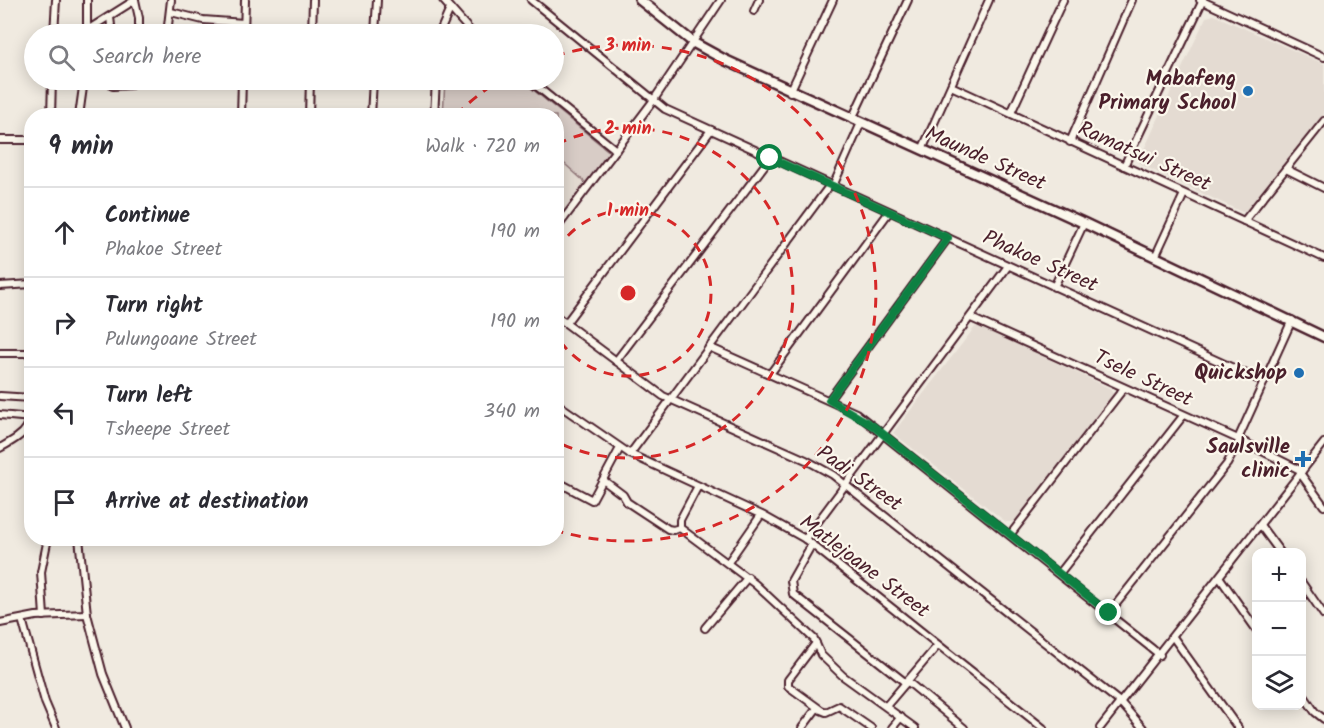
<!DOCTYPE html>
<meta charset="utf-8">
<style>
body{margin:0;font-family:Kalam,sans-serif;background:#f2f2f3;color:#2b2b33}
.controls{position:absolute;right:18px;bottom:18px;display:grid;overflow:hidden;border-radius:12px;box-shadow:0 3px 15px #0003}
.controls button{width:54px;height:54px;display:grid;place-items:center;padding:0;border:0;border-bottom:2px solid #e1e1e2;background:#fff;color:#2b2b33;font:30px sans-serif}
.stop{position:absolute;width:18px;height:18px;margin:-14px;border:4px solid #0b8043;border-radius:50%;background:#fff}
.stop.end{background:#0b8043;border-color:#fff;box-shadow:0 2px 6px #0008}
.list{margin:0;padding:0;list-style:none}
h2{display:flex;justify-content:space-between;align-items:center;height:78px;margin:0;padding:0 24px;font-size:26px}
h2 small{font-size:20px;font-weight:400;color:#7c7c81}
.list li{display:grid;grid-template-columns:39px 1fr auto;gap:18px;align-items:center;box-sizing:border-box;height:90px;padding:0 24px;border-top:2px solid #e1e1e2}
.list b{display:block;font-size:22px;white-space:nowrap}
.list p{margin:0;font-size:20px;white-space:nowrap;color:#7c7c81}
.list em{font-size:20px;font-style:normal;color:#7c7c81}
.icon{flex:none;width:33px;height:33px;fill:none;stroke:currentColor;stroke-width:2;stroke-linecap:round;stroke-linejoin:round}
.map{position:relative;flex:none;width:1324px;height:728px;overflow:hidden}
.search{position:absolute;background:#fff;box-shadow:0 3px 15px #0003;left:24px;top:24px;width:540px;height:66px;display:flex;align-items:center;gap:15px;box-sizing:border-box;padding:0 21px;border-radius:33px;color:#7c7c81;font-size:22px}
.panel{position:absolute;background:#fff;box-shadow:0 3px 15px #0003;left:24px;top:108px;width:540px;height:438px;border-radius:24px}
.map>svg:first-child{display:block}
.built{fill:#e4dbd2}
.green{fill:#d8ccc6;stroke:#917678;stroke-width:1.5}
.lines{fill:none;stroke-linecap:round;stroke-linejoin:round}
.street-casing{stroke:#4a1f2b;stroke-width:10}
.secondary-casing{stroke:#4a1f2b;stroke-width:13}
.street{stroke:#fbf7ec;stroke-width:6}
.secondary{stroke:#fbf7ec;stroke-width:8}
.route{stroke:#0b8043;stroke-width:8}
.ring{fill:none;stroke:#d62828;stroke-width:3;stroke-dasharray:10 8}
.poi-dot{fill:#1f6fb2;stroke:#fbf7ec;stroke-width:2}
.labels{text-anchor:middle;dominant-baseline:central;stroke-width:4.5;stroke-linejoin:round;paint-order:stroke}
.poi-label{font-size:21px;font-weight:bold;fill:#4a1f2b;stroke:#fbf7ec;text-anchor:end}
.street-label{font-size:21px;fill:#4a1f2b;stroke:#fbf7ec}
.centre{fill:#d62828;stroke:#fbf7ec;stroke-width:3}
.ring-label{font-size:18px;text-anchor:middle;font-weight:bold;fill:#d62828;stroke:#fbf7ec;stroke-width:4.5;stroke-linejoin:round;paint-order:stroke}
</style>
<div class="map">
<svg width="1324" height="728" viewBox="0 0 1324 728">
<rect width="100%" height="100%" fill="#f0eae0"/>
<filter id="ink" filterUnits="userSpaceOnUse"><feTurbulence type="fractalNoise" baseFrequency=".0167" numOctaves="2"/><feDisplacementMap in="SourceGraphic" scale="12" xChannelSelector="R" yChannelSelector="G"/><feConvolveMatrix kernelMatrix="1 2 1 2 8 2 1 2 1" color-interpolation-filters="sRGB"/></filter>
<g filter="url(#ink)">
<g class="built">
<polygon points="1214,15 1324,64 1324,118 1249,211 1242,212 1140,164 1139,160 1206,17"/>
<polygon points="556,157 586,183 557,222 556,222"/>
<polygon points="975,327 981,327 1109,388 1114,395 1015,522 1006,522 893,433"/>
</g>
<polygon class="green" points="445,80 521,80 611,153 586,183 557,157 556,116 443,116"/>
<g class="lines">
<g class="street-casing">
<g id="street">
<polyline points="135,0 139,18 139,34"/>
<polyline points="443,0 473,34"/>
<polyline points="531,0 665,109 1264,382"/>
<polyline points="1200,0 1324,57"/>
<polyline points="754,11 759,0"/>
<polyline points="171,12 203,20 244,23"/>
<polyline points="110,17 112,34"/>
<polyline points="87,31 87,0"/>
<polyline points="54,34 56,0"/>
<polyline points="81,34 135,0"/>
<polyline points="167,34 171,0"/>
<polyline points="244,34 245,0"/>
<polyline points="312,34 313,0"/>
<polyline points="375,34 377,0"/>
<polyline points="439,34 450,9"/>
<polyline points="109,80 113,86 131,85 135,80"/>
<polyline points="529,80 616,150"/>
<polyline points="951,86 1324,258"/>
<polyline points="790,92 833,0"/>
<polyline points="1011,113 1063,0"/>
<polyline points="241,114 273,116"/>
<polyline points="51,116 52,80"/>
<polyline points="79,116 84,80"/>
<polyline points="241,116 242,80"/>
<polyline points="309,116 310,80"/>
<polyline points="371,116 373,80"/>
<polyline points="434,116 436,80"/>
<polyline points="852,119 908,0"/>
<polyline points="0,140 32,140"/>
<polyline points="1070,142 1132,0"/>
<polyline points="922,150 989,0"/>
<polyline points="1124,166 1203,0"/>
<polyline points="1286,169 1324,188"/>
<polyline points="833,186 861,123"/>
<polyline points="1244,221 1324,121"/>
<polyline points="556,229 653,101 721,0"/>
<polyline points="1155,257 1184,194"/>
<polyline points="0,286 32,284"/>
<polyline points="1054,287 1084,223"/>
<polyline points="556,316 663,396 806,460 833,475 1121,703 1143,728"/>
<polyline points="971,318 1238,439 1302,471"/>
<polyline points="566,323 711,130"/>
<polyline points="709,347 856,413 1160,655"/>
<polyline points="0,353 32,353"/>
<polyline points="616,361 770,158"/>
<polyline points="770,374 889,212"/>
<polyline points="0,396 31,398"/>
<polyline points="829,400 948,238"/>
<polyline points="556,403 630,454 764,516 805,539 1043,728"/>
<polyline points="0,415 31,418"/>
<polyline points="1238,439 1292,320"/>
<path d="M0 448C30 431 30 429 32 395"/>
<polyline points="630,454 830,185"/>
<polyline points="1300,473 1324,506"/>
<polyline points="603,480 623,495 627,502 668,529 673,530 680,528"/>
<polyline points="556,481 592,500 620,448"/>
<polyline points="698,486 680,520 680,528 755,584 814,639 821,655 843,676 915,728"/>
<polyline points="556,496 563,485"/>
<polyline points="1260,525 1280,552"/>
<polyline points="1010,535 1124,388"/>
<polyline points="79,538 87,614 103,674 125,728"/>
<polyline points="805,539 1008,266"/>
<polyline points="812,544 791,581 793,594 906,683"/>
<polyline points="729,561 761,515"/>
<polyline points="1059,574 1183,416"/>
<polyline points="1220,578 1256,629"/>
<polyline points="1302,583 1324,615"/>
<polyline points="1109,613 1227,464 1240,440"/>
<polyline points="44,616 41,572 48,538"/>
<polyline points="22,619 45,702 56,728"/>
<polyline points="0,623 36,616 87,614"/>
<polyline points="705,628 748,577"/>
<polyline points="1173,637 1238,728"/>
<polyline points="816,643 788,680 788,686 821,710 826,712 839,706 871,728"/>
<polyline points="907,681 964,728"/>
<polyline points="1302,693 1315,712 1324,719"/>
<polyline points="887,705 938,645"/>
<polyline points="802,728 817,708"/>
<polyline points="892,728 901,717"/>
<polyline points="1100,728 1324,443"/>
</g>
</g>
<g class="secondary-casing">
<polyline id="secondary" points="640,0 694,43 725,60 1084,223 1324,337"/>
</g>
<use href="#street" class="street"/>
<use href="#secondary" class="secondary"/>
</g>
</g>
<g class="lines" filter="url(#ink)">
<polyline class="route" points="770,158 948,238 829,400 873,426 1109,613"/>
</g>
<g class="ring">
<path d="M557 250A83 83 0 1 1 557 336"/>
<path d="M557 144A165 165 0 1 1 557 442"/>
<path d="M456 115A248 248 0 0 1 500 80M555 56A248 248 0 1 1 558 531"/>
</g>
<g class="poi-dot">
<circle cx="1248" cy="91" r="6"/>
<circle cx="1299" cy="373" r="6"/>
<path d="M1300 450h6v6h6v6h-6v6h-6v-6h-6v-6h6z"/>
</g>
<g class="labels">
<g class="poi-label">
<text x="1236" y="79">Mabafeng<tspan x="1236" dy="24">Primary School</tspan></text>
<text x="1287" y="373">Quickshop</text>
<text x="1290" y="447">Saulsville<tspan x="1290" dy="24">clinic</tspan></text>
</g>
<g class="street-label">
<text transform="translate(1144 157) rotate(24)">Ramatsui Street</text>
<text transform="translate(985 159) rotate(24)">Maunde Street</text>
<text transform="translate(1040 262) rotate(24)">Phakoe Street</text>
<text transform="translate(1143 379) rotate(25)">Tsele Street</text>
<text transform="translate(859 479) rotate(35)">Padi Street</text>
<text transform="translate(864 567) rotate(37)">Matlejoane Street</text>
</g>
</g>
<circle cx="628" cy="293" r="9" class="centre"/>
<g class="ring-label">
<text x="628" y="51">3 min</text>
<text x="628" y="134">2 min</text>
<text x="628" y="216">1 min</text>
</g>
</svg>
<div class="controls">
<button>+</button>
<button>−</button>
<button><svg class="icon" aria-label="layers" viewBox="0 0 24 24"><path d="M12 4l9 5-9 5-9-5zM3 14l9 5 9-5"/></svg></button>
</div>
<div class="stop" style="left:770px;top:158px"></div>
<div class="stop end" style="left:1109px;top:613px"></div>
<div class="search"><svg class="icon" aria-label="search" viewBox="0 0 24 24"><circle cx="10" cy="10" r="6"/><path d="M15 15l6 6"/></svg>Search here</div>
<section class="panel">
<h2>9 min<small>Walk · 720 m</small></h2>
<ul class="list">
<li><svg class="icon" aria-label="ahead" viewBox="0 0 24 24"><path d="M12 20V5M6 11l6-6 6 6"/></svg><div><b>Continue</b><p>Phakoe Street</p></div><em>190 m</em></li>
<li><svg class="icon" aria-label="right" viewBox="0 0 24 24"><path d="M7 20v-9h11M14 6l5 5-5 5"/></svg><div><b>Turn right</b><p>Pulungoane Street</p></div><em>190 m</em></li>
<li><svg class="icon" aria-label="left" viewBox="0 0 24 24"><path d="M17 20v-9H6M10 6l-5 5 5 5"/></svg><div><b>Turn left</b><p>Tsheepe Street</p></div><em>340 m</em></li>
<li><svg class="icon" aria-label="arrive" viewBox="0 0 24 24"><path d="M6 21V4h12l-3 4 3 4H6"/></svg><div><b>Arrive at destination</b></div></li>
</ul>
</section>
</div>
